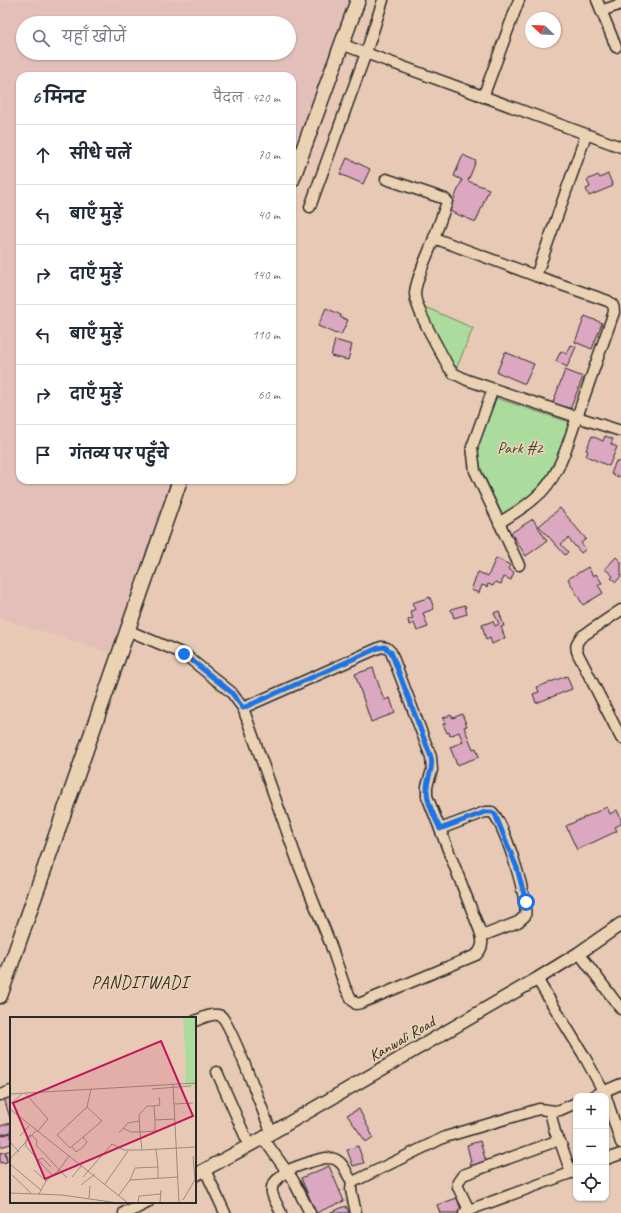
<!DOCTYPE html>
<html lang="hi">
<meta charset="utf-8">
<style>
body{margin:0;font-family:Caveat,"Playpen Sans Deva",sans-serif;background:#f6f6f7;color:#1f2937}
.controls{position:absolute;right:12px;bottom:12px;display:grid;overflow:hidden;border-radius:8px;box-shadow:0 1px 3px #0004}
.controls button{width:36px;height:36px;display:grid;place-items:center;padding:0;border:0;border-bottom:1px solid #e0e1e3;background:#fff;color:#1f2937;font:20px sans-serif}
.compass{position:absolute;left:525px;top:12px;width:36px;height:36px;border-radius:50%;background:#fff;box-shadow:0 1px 3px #0004;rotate:293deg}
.stop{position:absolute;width:12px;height:12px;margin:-9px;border:3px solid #1a73e8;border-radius:50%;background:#fff}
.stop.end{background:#1a73e8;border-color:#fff;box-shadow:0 1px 4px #0008}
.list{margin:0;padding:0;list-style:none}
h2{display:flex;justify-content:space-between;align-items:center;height:52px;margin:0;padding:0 16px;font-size:17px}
h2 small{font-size:13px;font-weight:400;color:#747a83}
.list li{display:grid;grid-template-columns:26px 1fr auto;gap:12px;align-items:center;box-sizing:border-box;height:60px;padding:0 16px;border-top:1px solid #e0e1e3}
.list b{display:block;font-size:15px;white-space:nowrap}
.list em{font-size:13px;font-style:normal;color:#747a83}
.icon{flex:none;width:22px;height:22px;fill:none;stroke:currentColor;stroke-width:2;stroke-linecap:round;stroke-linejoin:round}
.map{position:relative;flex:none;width:621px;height:1213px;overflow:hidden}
.search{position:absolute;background:#fff;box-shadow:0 1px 3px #0004;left:16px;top:16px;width:280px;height:44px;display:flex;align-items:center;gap:10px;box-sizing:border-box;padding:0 14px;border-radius:22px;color:#747a83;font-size:15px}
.panel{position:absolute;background:#fff;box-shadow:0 1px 3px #0004;left:16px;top:72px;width:280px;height:412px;border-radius:12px}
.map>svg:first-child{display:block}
.built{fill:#e4bfb9;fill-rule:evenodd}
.green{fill:#abdc9d;stroke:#6b8464}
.building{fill:#dca7c0;stroke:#2b2b2b}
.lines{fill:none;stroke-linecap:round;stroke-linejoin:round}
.minor-casing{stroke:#2b2b2b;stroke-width:13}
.tertiary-casing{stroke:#2b2b2b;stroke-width:15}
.secondary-casing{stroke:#2b2b2b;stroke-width:17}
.minor{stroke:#ebd2b3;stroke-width:10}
.tertiary{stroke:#ebd2b3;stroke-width:12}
.secondary{stroke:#ebd2b3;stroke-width:14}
.route{stroke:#1a73e8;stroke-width:5}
.labels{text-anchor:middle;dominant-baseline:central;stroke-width:3.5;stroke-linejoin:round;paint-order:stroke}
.park-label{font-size:16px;fill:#3e463c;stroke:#ebd2b3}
.street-label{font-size:16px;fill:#2b2b2b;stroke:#ebd2b3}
.neighbourhood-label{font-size:17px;letter-spacing:1px;fill:#2b2b2b;stroke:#ebd2b3}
.inset-road{fill:none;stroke:#9c8a7e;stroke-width:1}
.view{fill:#c2185b;fill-opacity:0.15;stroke:#c2185b;stroke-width:2}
.inset-edge{fill:none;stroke:#2b2b2b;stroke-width:2}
</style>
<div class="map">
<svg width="621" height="1213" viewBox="0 0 621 1213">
<rect width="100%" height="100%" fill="#e8c9b6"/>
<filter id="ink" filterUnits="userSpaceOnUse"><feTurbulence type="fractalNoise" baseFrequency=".025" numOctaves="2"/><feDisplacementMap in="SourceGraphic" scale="8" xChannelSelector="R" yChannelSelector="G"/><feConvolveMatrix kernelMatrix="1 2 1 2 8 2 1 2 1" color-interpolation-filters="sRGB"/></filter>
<g filter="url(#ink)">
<path class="built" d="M0 0H355L292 170V76H20V480H177L112 654 0 618ZM23 23H289V53H23Z"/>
<g class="green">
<polygon points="418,304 473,328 455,372"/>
<polygon points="496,398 572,423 558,465 528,501 504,518 481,469 477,448"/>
</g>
<g class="building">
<polygon points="463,155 476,161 468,181 489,189 476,222 449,211 462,180 454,176"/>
<polygon points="347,158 370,169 363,184 340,174"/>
<polygon points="608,174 613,186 589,196 586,189 590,187 587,180 598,175 600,178"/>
<polygon points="326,308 341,315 340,317 348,320 341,335 337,333 336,334 318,326"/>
<polygon points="585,316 602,323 592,349 575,342"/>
<polygon points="335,340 352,345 348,360 331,356"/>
<polygon points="571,345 576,347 567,367 556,361 561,351 567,354"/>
<polygon points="505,352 534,364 525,384 497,372"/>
<polygon points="565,370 583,377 569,412 552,405"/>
<polygon points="592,436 603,441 605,436 613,439 611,444 617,447 609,466 586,456 588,451 586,450"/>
<polygon points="616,461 621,463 621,472 619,477 611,474"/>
<polygon points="560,508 586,539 581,543 586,549 581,553 568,538 561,544 568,552 565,555 539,526"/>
<polygon points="533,519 547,541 526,556 511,533"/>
<polygon points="616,557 621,562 621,576 616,582 611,578 613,576 605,569"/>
<polygon points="496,558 510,565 508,569 514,572 511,580 504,577 501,584 495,582 493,586 488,584 487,587 482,585 479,593 471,590 478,572 488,576"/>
<polygon points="588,567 593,576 596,574 602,583 598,585 603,593 583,605 568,579"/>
<polygon points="430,597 434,609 423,613 428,627 417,631 414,623 409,625 408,620 413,618 410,611 415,610 412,603"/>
<polygon points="465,605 467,614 454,618 451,609"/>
<polygon points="499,611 504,626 501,627 505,638 492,644 490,638 486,640 482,625 493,621 495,626 499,624 494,613"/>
<polygon points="373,668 384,700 390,698 395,713 371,722 355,674"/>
<polygon points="567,676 572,689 536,703 533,694 539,692 537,687"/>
<polygon points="462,714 467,726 464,727 473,749 476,748 479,757 457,765 450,747 463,742 459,732 450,736 449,732 447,733 443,724 446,723 443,718 451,715 453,718"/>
<polygon points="607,807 610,814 617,810 621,819 621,824 615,827 617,831 577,850 566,826"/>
<polygon points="11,1096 11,1118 10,1118 4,1098"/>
<polygon points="359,1109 373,1137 366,1142 347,1115"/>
<polygon points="11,1123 11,1132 0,1135 0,1126"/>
<polygon points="11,1133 11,1144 0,1147 0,1136"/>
<polygon points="480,1141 486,1162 471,1166 470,1162 471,1162 467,1145"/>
<polygon points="358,1146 364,1163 353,1166 347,1150"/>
<polygon points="11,1150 11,1159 7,1160 5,1152"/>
<polygon points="5,1152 7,1162 0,1163 0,1153"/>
<polygon points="329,1166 344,1201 316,1213 301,1178"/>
<polygon points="457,1198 462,1213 440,1213 437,1205"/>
<polygon points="346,1206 349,1213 329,1213"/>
</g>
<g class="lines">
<g class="minor-casing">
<g id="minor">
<polyline points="597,0 616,47"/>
<polyline points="601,11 621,4"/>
<polyline points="341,44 621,147"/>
<polyline points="483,97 519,0"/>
<path d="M586 135 536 276 608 301C613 304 614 306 614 312L577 417 621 431"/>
<polyline points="386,179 445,199 447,201 446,205 434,238"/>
<polyline points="310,207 366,53 383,0"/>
<polyline points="493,389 472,447 475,471 519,565"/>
<path d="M499 523C511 515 524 508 535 498 559 479 567 445 577 417L467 380 453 373 449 368C441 352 414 308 415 293 416 278 429 253 434 238L536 276"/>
<path d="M621 610 581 637C576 643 575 647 578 654L621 738"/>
<polyline points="127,630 184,654 231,692 243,708"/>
<path d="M381 647 387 648 391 652 431 757 432 770 427 786V796L480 931C483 940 484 948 476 955L361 1003 356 1004 352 1000 345 987 330 943 300 868 243 708Z"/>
<path d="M440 829 485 812H492C504 822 529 901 525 916L518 922 482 936"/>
<polyline points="579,953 621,1009"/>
<polyline points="537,979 583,1054 606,1096"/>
<path d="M195 1021C202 1018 214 1012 221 1016 230 1022 265 1116 271 1132"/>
<polyline points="217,1072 249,1145"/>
<polyline points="0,1095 11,1091"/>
<polyline points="593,1096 621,1084"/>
<polyline points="606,1097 621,1143"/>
<polyline points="550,1111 555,1132 561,1144 571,1173"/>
<polyline points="263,1138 293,1180 310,1213"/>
<polyline points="606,1159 621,1154"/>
<polyline points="205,1170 225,1213"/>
<polyline points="352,1181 351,1190 356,1213"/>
<polyline points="469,1210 576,1171"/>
<path d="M281 1213C278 1205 270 1195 272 1187 274 1182 283 1173 287 1171 294 1167 318 1159 326 1158 330 1158 335 1158 338 1161 346 1166 346 1175 352 1181H355L445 1137 539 1109 555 1111 560 1110 576 1103"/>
<polyline points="464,1213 469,1210 458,1187 458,1182 463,1175 559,1140"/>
</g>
</g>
<g class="tertiary-casing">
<g id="tertiary">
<polyline points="195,1175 263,1138 537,979 579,953 621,924"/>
<polyline points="125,1213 147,1202"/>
</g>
</g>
<g class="secondary-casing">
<g id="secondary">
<polyline points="292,180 358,0"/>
<polyline points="0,996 180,480"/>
</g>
</g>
<use href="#minor" class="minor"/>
<use href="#tertiary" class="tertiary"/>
<use href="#secondary" class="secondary"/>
</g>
</g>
<g class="lines" filter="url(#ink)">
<path class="route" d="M184 654 231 692 243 708 378 648 385 647 391 652 431 757C434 772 427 775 427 788 426 802 435 817 440 829L485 812H492L495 814 517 868 526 902"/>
</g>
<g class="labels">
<g class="park-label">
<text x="520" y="448">Park #2</text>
</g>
<g class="street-label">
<text transform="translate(402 1039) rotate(-30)">Kanwali Road</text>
</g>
<g class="neighbourhood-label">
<text x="140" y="982">PANDITWADI</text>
</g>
</g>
<g transform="translate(10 1017)">
<rect width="186" height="186" fill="#e8c9b6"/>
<path d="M173 0H186V68L175 69 176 50Z" fill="#abdc9d"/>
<path class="inset-road" d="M163 67 169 186M142 72 181 69M15 76 38 102 27 115M0 77 186 66M0 87 12 77M164 87 183 86M144 89 150 88 149 80M77 90 92 104 60 131 47 118ZM77 90 81 72M0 92 118 186M113 111 121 115H130L129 98 137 89H144L145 103M109 116 118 106 129 104M10 119 19 109M0 125 9 135M15 128 28 143 32 141 41 150M16 128V123L20 118 23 119 27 124 26 128 57 161M62 130 66 135 72 131 77 125 73 120M146 132 148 150M132 133 186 130M183 139 185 162M0 142 26 114M28 143 43 159M0 147 31 173M24 153 36 164M2 158 21 176M62 160 72 148M73 160 102 127 114 133H132L130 115 145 114V103L165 102M120 163 125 151 148 150V161M95 167 118 134M71 168 85 157M0 176 52 178 108 186M29 177 36 164 49 153 59 139M109 178 120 163 168 160M79 181 80 169M173 183 186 161M128 186 129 179 151 177M150 186 151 173"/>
<path class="view" d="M151 24 183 99 35 162 3 86Z"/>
<rect width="186" height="186" class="inset-edge"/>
</g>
</svg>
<div class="controls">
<button>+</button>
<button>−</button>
<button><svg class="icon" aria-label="locate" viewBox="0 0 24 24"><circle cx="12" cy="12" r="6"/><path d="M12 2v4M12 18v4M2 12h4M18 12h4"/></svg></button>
</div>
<svg class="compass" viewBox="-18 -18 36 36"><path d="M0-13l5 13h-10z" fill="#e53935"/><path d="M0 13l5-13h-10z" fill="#747a83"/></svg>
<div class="stop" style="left:526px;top:902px"></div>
<div class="stop end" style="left:184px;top:654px"></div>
<div class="search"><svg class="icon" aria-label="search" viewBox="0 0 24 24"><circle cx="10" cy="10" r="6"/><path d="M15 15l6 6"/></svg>यहाँ खोजें</div>
<section class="panel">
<h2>6 मिनट<small>पैदल · 420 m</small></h2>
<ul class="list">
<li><svg class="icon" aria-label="ahead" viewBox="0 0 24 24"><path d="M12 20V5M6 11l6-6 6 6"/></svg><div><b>सीधे चलें</b></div><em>70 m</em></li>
<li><svg class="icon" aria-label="left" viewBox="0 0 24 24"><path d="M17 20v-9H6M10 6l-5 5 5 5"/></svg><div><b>बाएँ मुड़ें</b></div><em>40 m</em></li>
<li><svg class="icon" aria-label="right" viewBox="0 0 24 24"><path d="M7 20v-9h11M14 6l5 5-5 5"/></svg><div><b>दाएँ मुड़ें</b></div><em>140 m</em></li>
<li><svg class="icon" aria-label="left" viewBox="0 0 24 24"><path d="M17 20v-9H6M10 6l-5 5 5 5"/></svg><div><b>बाएँ मुड़ें</b></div><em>110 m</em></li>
<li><svg class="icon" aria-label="right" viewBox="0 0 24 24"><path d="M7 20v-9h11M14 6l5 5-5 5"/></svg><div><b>दाएँ मुड़ें</b></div><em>60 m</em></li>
<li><svg class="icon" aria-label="arrive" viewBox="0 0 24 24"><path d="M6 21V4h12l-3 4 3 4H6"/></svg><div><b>गंतव्य पर पहुँचे</b></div></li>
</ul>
</section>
</div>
